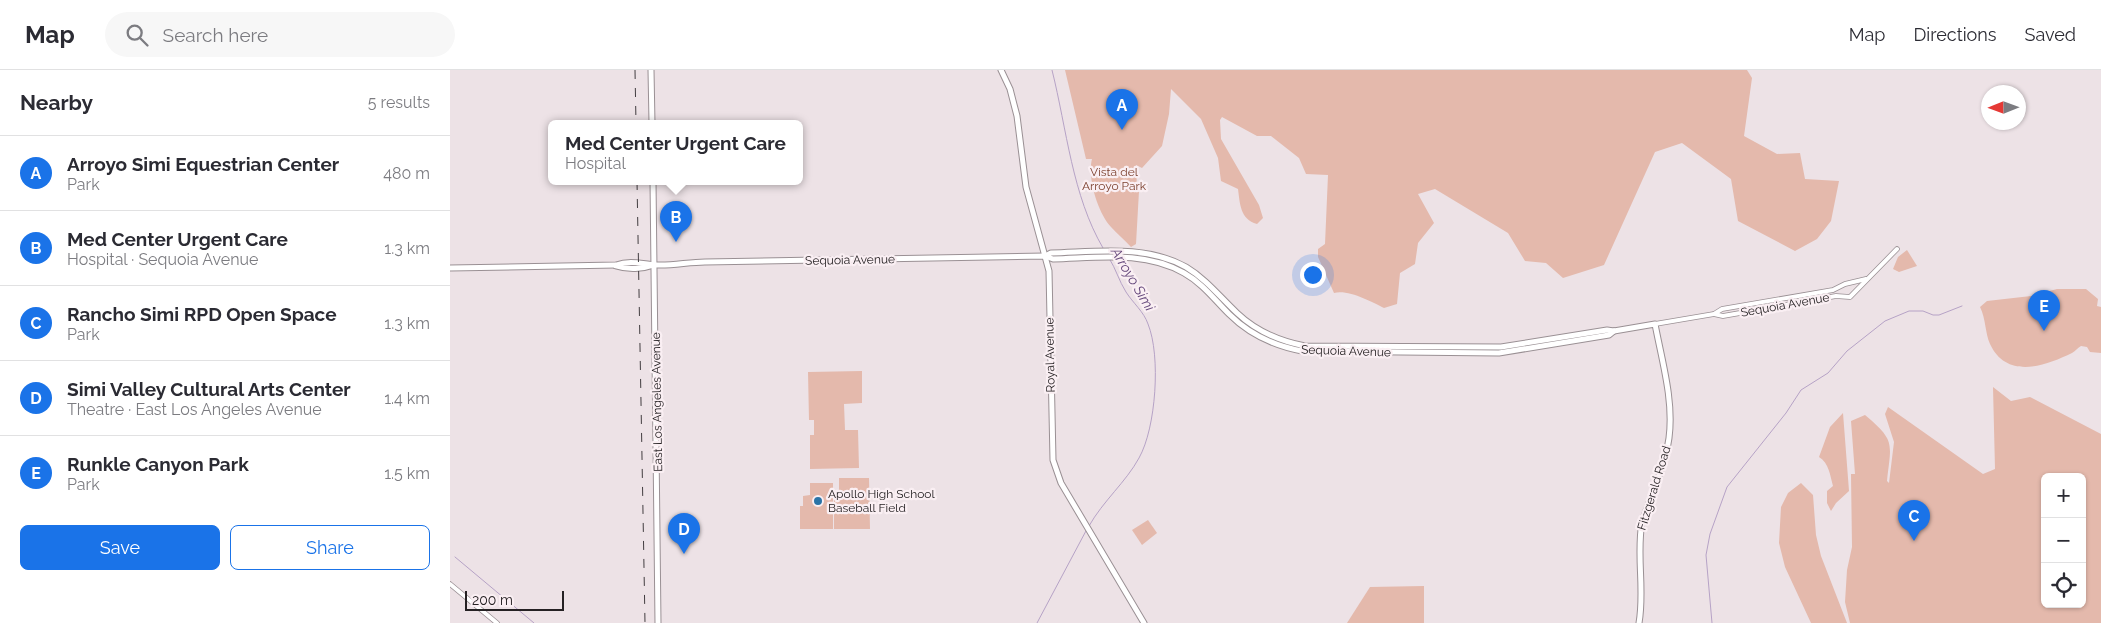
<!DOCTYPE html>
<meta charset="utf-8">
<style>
body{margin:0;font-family:Raleway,sans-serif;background:#f7f7f7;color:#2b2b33}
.controls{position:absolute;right:15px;bottom:15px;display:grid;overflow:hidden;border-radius:8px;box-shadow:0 1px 4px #0004}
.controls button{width:45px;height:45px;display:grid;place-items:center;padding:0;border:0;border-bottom:1px solid #e1e1e2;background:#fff;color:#2b2b33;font:25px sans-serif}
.compass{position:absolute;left:1531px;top:15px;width:45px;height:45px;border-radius:50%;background:#fff;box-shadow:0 1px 4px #0004;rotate:269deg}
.scale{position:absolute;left:15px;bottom:12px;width:99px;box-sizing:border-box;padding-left:5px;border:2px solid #252123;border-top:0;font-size:14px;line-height:18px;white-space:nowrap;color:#252123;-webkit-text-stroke:4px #faeff3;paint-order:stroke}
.you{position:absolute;left:862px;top:204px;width:18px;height:18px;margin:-12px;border:4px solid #fff;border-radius:50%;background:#1a73e8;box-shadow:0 0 0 8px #1a73e833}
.badge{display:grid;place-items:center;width:32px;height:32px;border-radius:50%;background:#1a73e8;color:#fff;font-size:16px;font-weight:700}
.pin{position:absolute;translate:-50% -41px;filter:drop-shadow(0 1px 2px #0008)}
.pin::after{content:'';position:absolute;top:26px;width:18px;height:15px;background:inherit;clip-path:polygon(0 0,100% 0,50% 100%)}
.popup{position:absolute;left:98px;top:50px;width:255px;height:65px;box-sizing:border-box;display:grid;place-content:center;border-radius:8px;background:#fff;filter:drop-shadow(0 1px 4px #0005);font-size:16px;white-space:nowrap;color:#7c7c81}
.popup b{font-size:19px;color:#2b2b33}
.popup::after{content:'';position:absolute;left:50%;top:100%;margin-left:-10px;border:10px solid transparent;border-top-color:#fff}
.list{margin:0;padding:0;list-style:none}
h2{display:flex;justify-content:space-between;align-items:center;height:65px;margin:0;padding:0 20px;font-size:21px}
h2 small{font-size:16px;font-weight:400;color:#7c7c81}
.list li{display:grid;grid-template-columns:32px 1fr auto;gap:15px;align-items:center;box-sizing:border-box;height:75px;padding:0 20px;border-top:1px solid #e1e1e2}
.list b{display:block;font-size:19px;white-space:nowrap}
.list p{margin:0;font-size:16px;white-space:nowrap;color:#7c7c81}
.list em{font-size:16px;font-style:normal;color:#7c7c81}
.actions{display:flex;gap:10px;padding:15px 20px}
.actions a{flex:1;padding:11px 0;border:1px solid #1a73e8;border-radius:8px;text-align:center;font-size:18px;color:#1a73e8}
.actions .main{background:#1a73e8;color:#fff}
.icon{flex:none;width:28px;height:28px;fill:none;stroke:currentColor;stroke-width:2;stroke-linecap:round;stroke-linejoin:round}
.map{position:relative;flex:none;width:1651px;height:553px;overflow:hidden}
header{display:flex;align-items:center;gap:30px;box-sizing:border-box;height:70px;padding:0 25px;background:#fff;border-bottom:1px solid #e1e1e2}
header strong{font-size:24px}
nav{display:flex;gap:28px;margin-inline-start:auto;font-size:18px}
.search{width:350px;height:45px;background:#f7f7f7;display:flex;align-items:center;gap:12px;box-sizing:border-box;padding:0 18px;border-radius:28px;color:#7c7c81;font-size:19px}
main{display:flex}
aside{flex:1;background:#fff}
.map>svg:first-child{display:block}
.green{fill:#e4b9ac;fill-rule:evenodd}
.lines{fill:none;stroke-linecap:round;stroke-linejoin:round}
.stream{stroke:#b6a2c6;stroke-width:1}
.minor-casing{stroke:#9a9094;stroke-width:5.5}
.major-casing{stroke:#9a9094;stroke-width:7}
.minor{stroke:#fff;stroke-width:4}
.major{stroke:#fff;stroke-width:5}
.rail{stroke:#423d40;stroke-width:1;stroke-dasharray:9 9;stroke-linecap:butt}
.poi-dot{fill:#2b74a7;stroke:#faeff3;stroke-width:2}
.labels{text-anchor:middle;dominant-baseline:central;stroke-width:4.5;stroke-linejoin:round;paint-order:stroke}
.park-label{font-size:12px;fill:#7d4230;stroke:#faeff3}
.street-label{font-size:12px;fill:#252123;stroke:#faeff3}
.poi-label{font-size:12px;fill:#252123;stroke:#faeff3;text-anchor:start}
.water-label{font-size:14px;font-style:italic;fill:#66497c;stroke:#faeff3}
</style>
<header>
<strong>Map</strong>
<div class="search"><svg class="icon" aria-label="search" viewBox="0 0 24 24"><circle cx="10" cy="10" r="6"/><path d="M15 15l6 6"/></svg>Search here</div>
<nav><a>Map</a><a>Directions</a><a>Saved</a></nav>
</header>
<main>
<aside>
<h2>Nearby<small>5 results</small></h2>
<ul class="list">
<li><span class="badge">A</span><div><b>Arroyo Simi Equestrian Center</b><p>Park</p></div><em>480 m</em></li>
<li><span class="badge">B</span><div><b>Med Center Urgent Care</b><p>Hospital · Sequoia Avenue</p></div><em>1.3 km</em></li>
<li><span class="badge">C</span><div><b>Rancho Simi RPD Open Space</b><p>Park</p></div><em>1.3 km</em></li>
<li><span class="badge">D</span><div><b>Simi Valley Cultural Arts Center</b><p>Theatre · East Los Angeles Avenue</p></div><em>1.4 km</em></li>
<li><span class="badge">E</span><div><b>Runkle Canyon Park</b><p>Park</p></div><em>1.5 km</em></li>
</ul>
<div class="actions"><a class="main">Save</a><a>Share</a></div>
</aside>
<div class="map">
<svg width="1651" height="553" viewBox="0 0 1651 553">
<rect width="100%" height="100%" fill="#ede2e6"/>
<g class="green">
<path d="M615 0H1297L1302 8 1294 66 1327 84 1350 83 1355 109 1389 111 1381 151 1367 169 1345 181 1288 151 1281 109 1232 73 1205 82 1154 195 1113 208 1096 193 1075 191 1058 163 985 119 968 124 984 153 968 173 965 194 950 203 947 234 934 238C922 232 898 219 884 223L868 187V179L875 174 878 105 856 104 849 88 821 66H807L772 47 770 50 771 69 809 135 813 148 807 154C790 149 790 134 788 119L771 111 768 88 751 49 721 19 719 44 712 76 692 98 686 95 687 117 689 121 686 174 681 177C675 170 667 164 661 157 648 143 637 108 642 89H636Z"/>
<polygon points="1457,180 1467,196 1449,202 1443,199 1448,187"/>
<path d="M1607 219H1636L1648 229 1647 236 1651 237V283L1640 282 1637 277 1631 276C1627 278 1626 281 1622 283 1595 296 1557 310 1540 274 1535 263 1536 249 1530 237L1537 231 1581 226Z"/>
<polygon points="412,301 412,333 394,334 395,360 408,360 409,398 360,399 360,365 364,365 364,350 359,350 358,302"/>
<path d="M1543 317 1561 331 1580 327 1651 364V553H1400L1395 532 1397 500 1402 477 1401 404H1405L1401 351 1415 345C1446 371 1441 373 1437 411L1439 413 1444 372 1435 344 1438 337 1533 404 1545 399ZM1595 407H1632V534H1595Z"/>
<path d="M1393 343 1399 421 1386 433 1381 441 1377 433V421L1383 416C1380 405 1379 393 1369 387L1380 357Z"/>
<polygon points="389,408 419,408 420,459 384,459 384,423 389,423"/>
<polygon points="360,413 383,413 383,459 350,459 350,436 353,436 353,426 360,425"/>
<polygon points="1351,413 1363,425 1366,465 1371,486 1397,553 1361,553 1335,497 1329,473 1331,437 1338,423"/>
<polygon points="698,450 707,463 692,475 682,460"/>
<polygon points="974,516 974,553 897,553 920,517"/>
</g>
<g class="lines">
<g class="stream">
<path d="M602 0C617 60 622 125 653 178"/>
<path d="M639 456C653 431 676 412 689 388 706 358 711 286 698 254 694 242 683 233 676 222 669 211 666 199 659 188"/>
<polyline points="5,487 84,553"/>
<polyline points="587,553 637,459"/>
<polyline points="1262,553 1256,485 1260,464 1277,417 1336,343 1351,320 1378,303 1397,281 1435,251 1459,241 1473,241 1483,245 1489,245 1512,236"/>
</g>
<g class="minor-casing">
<g id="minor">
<polyline points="1264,244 1273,246 1386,226 1400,227 1447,179"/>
<polyline points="1205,254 1264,244 1272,239 1383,220 1395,214 1416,209"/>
<polyline points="0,514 47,553"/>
</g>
</g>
<g class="major-casing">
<g id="major">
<polyline points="201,0 202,53"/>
<polyline points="551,0 560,19 567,46 576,117 599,201 603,390 611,413 694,553"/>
<polyline points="203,111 208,553"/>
<path d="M595 186 601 183C645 182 695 174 736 197 756 209 770 227 787 243 806 261 829 271 855 276L1051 277 1157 260 1164 261 1205 254C1212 291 1224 331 1219 368 1215 396 1201 425 1192 452 1186 486 1195 519 1189 553"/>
<path d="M166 196C178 200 193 199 204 195"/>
<path d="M0 198 166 195C180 190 192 194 206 195 222 196 239 192 255 192L595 186 603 189C646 188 694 180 734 203 752 213 764 229 779 244 799 264 825 276 852 281L1049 283 1159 265 1164 261"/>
</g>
</g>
<use href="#minor" class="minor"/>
<use href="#major" class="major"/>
<g class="rail">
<polyline points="185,0 186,53"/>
<polyline points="187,111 195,553"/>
</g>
</g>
<circle class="poi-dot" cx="368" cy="431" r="5"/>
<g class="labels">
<g class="park-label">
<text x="664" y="102">Vista del<tspan x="664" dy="14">Arroyo Park</tspan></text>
</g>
<g class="street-label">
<text transform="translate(400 190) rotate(-1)">Sequoia Avenue</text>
<text transform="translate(1335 235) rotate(-10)">Sequoia Avenue</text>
<text transform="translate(896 281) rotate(2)">Sequoia Avenue</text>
<text transform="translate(600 285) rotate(-91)">Royal Avenue</text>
<text transform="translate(207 332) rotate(-91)">East Los Angeles Avenue</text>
<text transform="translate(1204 418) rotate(-73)">Fitzgerald Road</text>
</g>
<g class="poi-label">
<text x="378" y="424">Apollo High School<tspan x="378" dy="14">Baseball Field</tspan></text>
</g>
<g class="water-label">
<text transform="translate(683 209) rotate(59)">Arroyo Simi</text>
</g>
</g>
</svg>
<div class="controls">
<button>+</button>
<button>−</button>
<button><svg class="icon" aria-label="locate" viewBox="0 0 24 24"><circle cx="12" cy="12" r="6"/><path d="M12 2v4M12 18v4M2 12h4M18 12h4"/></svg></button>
</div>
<svg class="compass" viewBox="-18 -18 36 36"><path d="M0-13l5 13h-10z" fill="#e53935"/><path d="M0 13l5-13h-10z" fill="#7c7c81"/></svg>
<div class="scale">200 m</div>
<div class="you"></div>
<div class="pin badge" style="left:672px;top:60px">A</div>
<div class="pin badge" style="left:226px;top:172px">B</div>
<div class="popup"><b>Med Center Urgent Care</b>Hospital</div>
<div class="pin badge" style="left:1464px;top:471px">C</div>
<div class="pin badge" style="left:234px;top:484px">D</div>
<div class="pin badge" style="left:1594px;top:261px">E</div>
</div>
</main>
